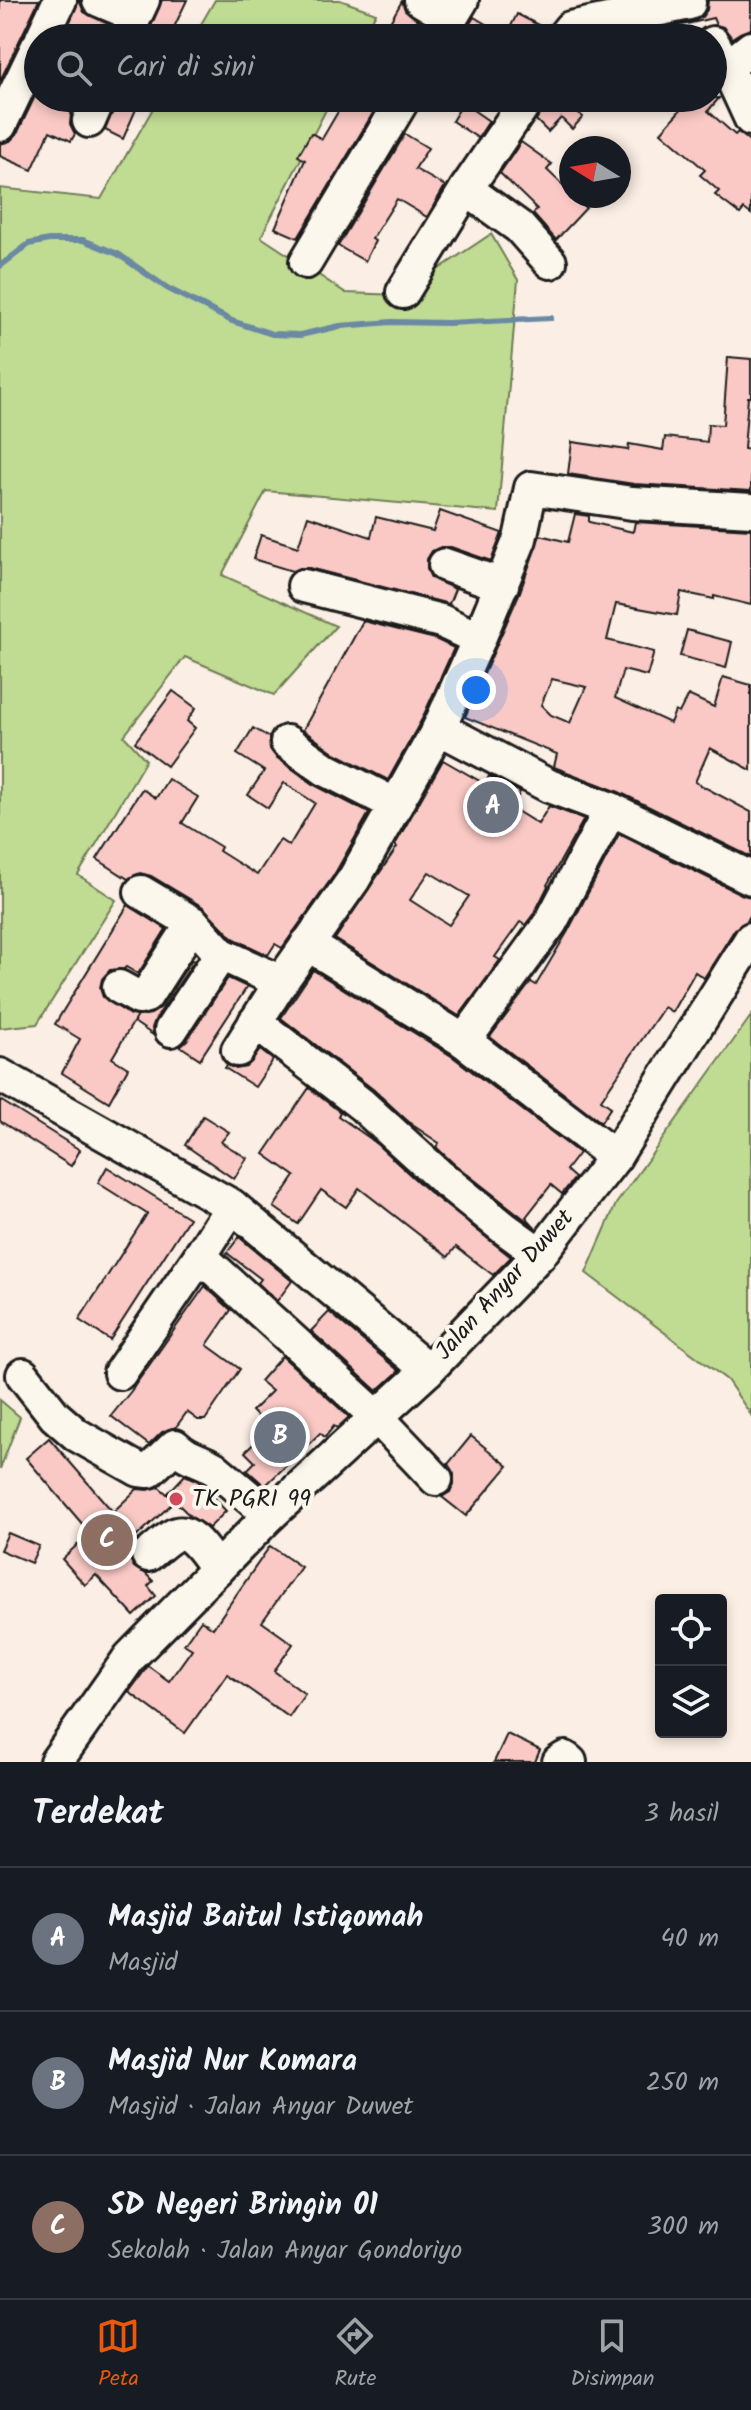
<!DOCTYPE html>
<html lang="id">
<meta charset="utf-8">
<style>
body{margin:0;font-family:Kalam,sans-serif;background:#242831;color:#f1f3f6}
.controls{position:absolute;right:24px;bottom:24px;display:grid;overflow:hidden;border-radius:8px;box-shadow:0 4px 12px #0003}
.controls button{width:72px;height:72px;display:grid;place-items:center;padding:0;border:0;border-bottom:2px solid #363941;background:#171b24;color:#f1f3f6;font:40px sans-serif}
.compass{position:absolute;left:559px;top:136px;width:72px;height:72px;border-radius:50%;background:#171b24;box-shadow:0 4px 12px #0003;rotate:281deg}
.you{position:absolute;left:476px;top:690px;width:28px;height:28px;margin:-20px;border:6px solid #fff;border-radius:50%;background:#1a73e8;box-shadow:0 0 0 12px #1a73e833}
.badge{display:grid;place-items:center;width:52px;height:52px;border-radius:50%;background:#ea580c;color:#fff;font-size:26px;font-weight:700}
.pin{position:absolute;translate:-50% -50%;border:4px solid #fff;box-shadow:0 2px 8px #0006}
.list{margin:0;padding:0;list-style:none}
h2{display:flex;justify-content:space-between;align-items:center;height:104px;margin:0;padding:0 32px;font-size:34px}
h2 small{font-size:26px;font-weight:400;color:#9ea1a6}
.list li{display:grid;grid-template-columns:52px 1fr auto;gap:24px;align-items:center;box-sizing:border-box;height:144px;padding:0 32px;border-top:2px solid #363941}
.list b{display:block;font-size:30px;white-space:nowrap}
.list p{margin:0;font-size:26px;white-space:nowrap;color:#9ea1a6}
.list em{font-size:26px;font-style:normal;color:#9ea1a6}
.icon{flex:none;width:44px;height:44px;fill:none;stroke:currentColor;stroke-width:2;stroke-linecap:round;stroke-linejoin:round}
.map{position:relative;flex:none;width:751px;height:1762px;overflow:hidden}
.search{position:absolute;background:#171b24;box-shadow:0 4px 12px #0003;left:24px;right:24px;top:24px;height:88px;display:flex;align-items:center;gap:20px;box-sizing:border-box;padding:0 28px;border-radius:44px;color:#9ea1a6;font-size:30px}
.sheet{height:536px;background:#171b24}
nav{display:flex;justify-content:space-around;align-items:center;box-sizing:border-box;height:112px;border-top:2px solid #363941;background:#171b24;font-size:22px;color:#9ea1a6}
nav a{display:grid;justify-items:center;gap:4px}
nav .on{color:#ea580c}
.map>svg:first-child{display:block}
.green{fill:#c0db92;stroke:#6e7c57;stroke-width:2}
.lines{fill:none;stroke-linecap:round;stroke-linejoin:round}
.stream{stroke:#6b89a2;stroke-width:6}
.building{fill:#fac9c5;stroke:#1c1c1c;stroke-width:2;fill-rule:evenodd}
.minor-casing{stroke:#1c1c1c;stroke-width:38}
.minor{stroke:#fbf7ec;stroke-width:32}
.poi-dot{fill:#d1495b;stroke:#fbf7ec;stroke-width:3}
.labels{text-anchor:middle;dominant-baseline:central;stroke-width:8;stroke-linejoin:round;paint-order:stroke}
.street-label{font-size:24px;fill:#1c1c1c;stroke:#fbf7ec}
.poi-label{font-size:24px;fill:#1c1c1c;stroke:#fbf7ec;text-anchor:start}
</style>
<div class="map">
<svg width="751" height="1762" viewBox="0 0 751 1762">
<rect width="100%" height="100%" fill="#fbeee4"/>
<filter id="ink" filterUnits="userSpaceOnUse"><feTurbulence type="fractalNoise" baseFrequency=".0125" numOctaves="2"/><feDisplacementMap in="SourceGraphic" scale="16" xChannelSelector="R" yChannelSelector="G"/><feConvolveMatrix kernelMatrix="1 2 1 2 8 2 1 2 1" color-interpolation-filters="sRGB"/></filter>
<g filter="url(#ink)">
<g class="green">
<polygon points="215,0 340,0 376,13 363,38 193,38"/>
<polygon points="159,98 332,98 261,237 346,293 400,295 491,234 518,280 498,512 266,491 222,575 336,626 274,695 185,657 124,736 146,760 78,875 116,900 37,1024 0,1028 0,188 101,199"/>
<polygon points="751,1016 751,1415 727,1380 586,1273 616,1204"/>
<polygon points="0,1400 20,1417 0,1469"/>
</g>
<g class="lines">
<polyline class="stream" points="0,266 29,244 49,240 83,240 118,254 167,288 232,321 272,334 300,335 340,326 392,322 448,323 551,318"/>
</g>
<g class="building">
<polygon points="0,0 39,0 0,81"/>
<polygon points="79,0 84,12 110,25 106,38 63,38"/>
<polygon points="162,0 187,0 169,38 146,38"/>
<polygon points="708,0 751,0 751,29 740,33 732,38 723,27 716,25 713,18 627,38 615,38 694,21 702,17 707,10"/>
<polygon points="402,1 405,10 425,25 420,38 381,38"/>
<polygon points="517,14 546,29 543,38 461,38 474,17 506,36"/>
<polygon points="38,90 38,98 78,98 71,114 70,124 75,134 71,141 50,131 32,170 0,156 0,144 10,141 17,134"/>
<polygon points="118,98 141,98 123,139 105,130"/>
<polygon points="346,98 382,98 298,238 275,228 305,160 298,156 311,133 322,139"/>
<polygon points="547,98 562,98 583,117 572,129 561,118 548,132 536,120 544,108"/>
<polygon points="670,98 719,98 708,111 735,135 738,132 751,142 751,214 744,209 740,214 715,195 719,191 700,175 705,170 661,132 682,108"/>
<polygon points="463,103 489,121 478,138 452,121"/>
<polygon points="405,134 428,148 415,169 445,186 427,217 397,199 372,239 375,241 365,261 338,246"/>
<polygon points="521,142 552,164 547,170 571,193 571,196 586,208 556,240 533,214 537,209 500,173"/>
<polygon points="728,357 751,359 751,397 748,397 744,449 751,450 751,491 634,484 568,474 572,442 628,450 629,444 663,450 665,437 707,442 708,424 723,425"/>
<polygon points="440,511 502,533 491,561 451,547 441,547 432,551 427,559 427,569 431,578 455,589 449,604 309,568 300,568 292,571 253,559 261,535 298,547 308,516 371,537 376,517 433,531"/>
<path d="M575 514 589 516V522L633 532 635 522 751 529V605L714 596V599L681 592 677 615 616 604 607 640 654 652 647 676 623 670 615 698 670 723 675 711 679 713 688 695 714 707 723 677 751 685V770L710 748 695 782 751 812V857L619 792 554 767 557 754 465 717 520 592 540 535 568 542ZM552 679 586 687 570 723 551 715 541 705Z"/>
<polygon points="363,621 435,639 454,648 422,719 388,780 335,753 303,730"/>
<polygon points="687,630 732,642 726,668 680,656"/>
<polygon points="173,691 196,708 187,721 195,728 167,766 135,742"/>
<polygon points="253,728 269,737 270,749 276,757 316,786 369,813 334,875 282,948 275,944 268,955 233,938 203,907 151,876 140,873 128,879 97,859 142,789 156,798 168,779 198,797 182,823 221,847 219,851 257,875 280,840 289,846 315,803 284,783 268,808 248,795 264,771 237,754"/>
<path d="M443 760 485 784 489 776 520 792 512 808 538 824 549 806 584 819 547 885 548 886 535 912 525 925 520 922 495 957 500 960 459 1016 335 939 397 847 395 845ZM429 872 469 896 449 925 410 900Z"/>
<polygon points="619,834 743,895 751,897 751,914 747,921 735,929 704,978 695,972 672,1012 664,1007 601,1100 611,1107 601,1122 490,1037 531,982 536,985 568,931"/>
<polygon points="128,905 166,929 138,974 126,967 124,969 110,970 102,979 100,988 103,997 130,1015 137,1016 112,1058 128,1068 109,1102 62,1073 80,1039 55,1024"/>
<polygon points="192,959 194,961 155,1020 152,1028 153,1035 134,1022 138,1016 151,1014 161,1007"/>
<polygon points="313,970 453,1057 579,1153 566,1170 575,1178 562,1194 551,1185 526,1217 536,1228 453,1163 436,1147 439,1143 411,1124 374,1090 281,1018"/>
<polygon points="228,978 247,987 200,1059 180,1046 187,1040"/>
<polygon points="260,1050 273,1060 255,1087 225,1068 227,1065 236,1069 246,1067"/>
<polygon points="309,1088 340,1112 338,1116 371,1139 429,1192 511,1257 493,1275 456,1247 448,1257 359,1188 346,1207 321,1190 298,1224 274,1207 295,1176 264,1154"/>
<polygon points="0,1100 80,1150 71,1166 0,1121"/>
<polygon points="203,1116 229,1132 221,1142 247,1158 234,1179 185,1145"/>
<polygon points="107,1167 189,1218 110,1340 79,1320 147,1214 98,1183"/>
<polygon points="239,1237 292,1281 277,1301 258,1283 261,1279 227,1253"/>
<polygon points="205,1286 231,1310 207,1345 240,1369 205,1420 198,1420 187,1412 176,1427 162,1432 149,1445 111,1416 131,1391"/>
<polygon points="329,1312 399,1371 377,1391 311,1331"/>
<polygon points="282,1356 349,1417 337,1428 334,1426 325,1437 320,1433 265,1486 247,1470 255,1462 245,1452 269,1429 252,1411 272,1391 260,1381"/>
<polygon points="471,1436 508,1466 466,1516 442,1497 450,1492 454,1484 454,1474 448,1464"/>
<polygon points="49,1438 113,1512 137,1489 148,1490 159,1487 174,1500 168,1493 185,1475 198,1481 226,1511 209,1528 190,1516 175,1501 123,1549 129,1556 134,1567 145,1573 153,1581 148,1586 156,1596 134,1616 96,1575 85,1585 62,1559 90,1533 26,1458"/>
<polygon points="8,1533 39,1546 31,1563 0,1550"/>
<polygon points="270,1546 301,1567 262,1622 293,1644 274,1671 305,1694 289,1717 227,1674 185,1733 129,1692 148,1666 169,1681 192,1649 184,1644 201,1620 213,1628"/>
<polygon points="507,1734 540,1750 535,1762 494,1762"/>
</g>
<g class="lines">
<g class="minor-casing">
<g id="minor">
<polyline points="99,0 135,15"/>
<polyline points="421,0 451,18"/>
<polyline points="42,38 60,0"/>
<polyline points="125,38 143,0"/>
<polyline points="439,38 462,0"/>
<polyline points="562,38 570,28 689,3"/>
<polyline points="713,43 727,67 751,119"/>
<polyline points="727,67 751,48"/>
<polyline points="89,121 99,98"/>
<polyline points="0,125 38,46"/>
<polyline points="466,189 519,227 550,262"/>
<polyline points="306,262 404,98"/>
<polyline points="403,292 466,189 528,98"/>
<polyline points="445,565 502,585"/>
<polyline points="304,586 441,621 479,639"/>
<polyline points="439,728 549,786 611,809 751,878"/>
<polyline points="287,742 325,769 396,805"/>
<polyline points="141,892 193,923 221,954 281,982"/>
<polyline points="307,944 464,1041 615,1157"/>
<polyline points="119,987 139,998 146,996 193,923"/>
<polyline points="255,1022 362,1105 441,1177 504,1228 540,1254"/>
<polyline points="171,1030 221,954"/>
<polyline points="464,1041 551,922 611,809"/>
<polyline points="238,1050 281,982 354,879 439,728 479,639 520,539 531,488 632,503 751,510"/>
<polyline points="0,1075 232,1206 200,1256 377,1417 436,1479"/>
<polyline points="232,1206 428,1370"/>
<polyline points="120,1373 200,1256"/>
<path d="M23 1375 55 1416 77 1435 139 1470 149 1471 175 1446C191 1461 197 1457 214 1468L270 1515"/>
<path d="M148 1555C156 1549 165 1540 174 1535 191 1526 208 1558 217 1569"/>
<polyline points="56,1762 130,1657 270,1515 428,1370 540,1254 615,1157 751,939"/>
<polyline points="559,1762 565,1758 570,1762"/>
</g>
</g>
<use href="#minor" class="minor"/>
</g>
</g>
<circle class="poi-dot" cx="176" cy="1499" r="8"/>
<g class="labels">
<g class="street-label">
<text transform="translate(505 1285) rotate(-48)">Jalan Anyar Duwet</text>
</g>
<g class="poi-label">
<text x="192" y="1499">TK PGRI 99</text>
</g>
</g>
</svg>
<div class="controls">
<button><svg class="icon" aria-label="locate" viewBox="0 0 24 24"><circle cx="12" cy="12" r="6"/><path d="M12 2v4M12 18v4M2 12h4M18 12h4"/></svg></button>
<button><svg class="icon" aria-label="layers" viewBox="0 0 24 24"><path d="M12 4l9 5-9 5-9-5zM3 14l9 5 9-5"/></svg></button>
</div>
<svg class="compass" viewBox="-18 -18 36 36"><path d="M0-13l5 13h-10z" fill="#e53935"/><path d="M0 13l5-13h-10z" fill="#9ea1a6"/></svg>
<div class="you"></div>
<div class="pin badge" style="left:493px;top:807px;background:#6b7280">A</div>
<div class="pin badge" style="left:280px;top:1437px;background:#6b7280">B</div>
<div class="pin badge" style="left:107px;top:1540px;background:#8d6e63">C</div>
<div class="search"><svg class="icon" aria-label="search" viewBox="0 0 24 24"><circle cx="10" cy="10" r="6"/><path d="M15 15l6 6"/></svg>Cari di sini</div>
</div>
<section class="sheet">
<h2>Terdekat<small>3 hasil</small></h2>
<ul class="list">
<li><span class="badge" style="background:#6b7280">A</span><div><b>Masjid Baitul Istiqomah</b><p>Masjid</p></div><em>40 m</em></li>
<li><span class="badge" style="background:#6b7280">B</span><div><b>Masjid Nur Komara</b><p>Masjid · Jalan Anyar Duwet</p></div><em>250 m</em></li>
<li><span class="badge" style="background:#8d6e63">C</span><div><b>SD Negeri Bringin 01</b><p>Sekolah · Jalan Anyar Gondoriyo</p></div><em>300 m</em></li>
</ul>
</section>
<nav>
<a class="on"><svg class="icon" aria-label="map" viewBox="0 0 24 24"><path d="M3 6l6-2 6 2 6-2v14l-6 2-6-2-6 2zM9 4v14M15 6v14"/></svg>Peta</a>
<a><svg class="icon" aria-label="directions" viewBox="0 0 24 24"><path d="M12 3l9 9-9 9-9-9zM9 14v-3h6M13 9l2 2-2 2"/></svg>Rute</a>
<a><svg class="icon" aria-label="saved" viewBox="0 0 24 24"><path d="M7 4h10v16l-5-4-5 4z"/></svg>Disimpan</a>
</nav>
